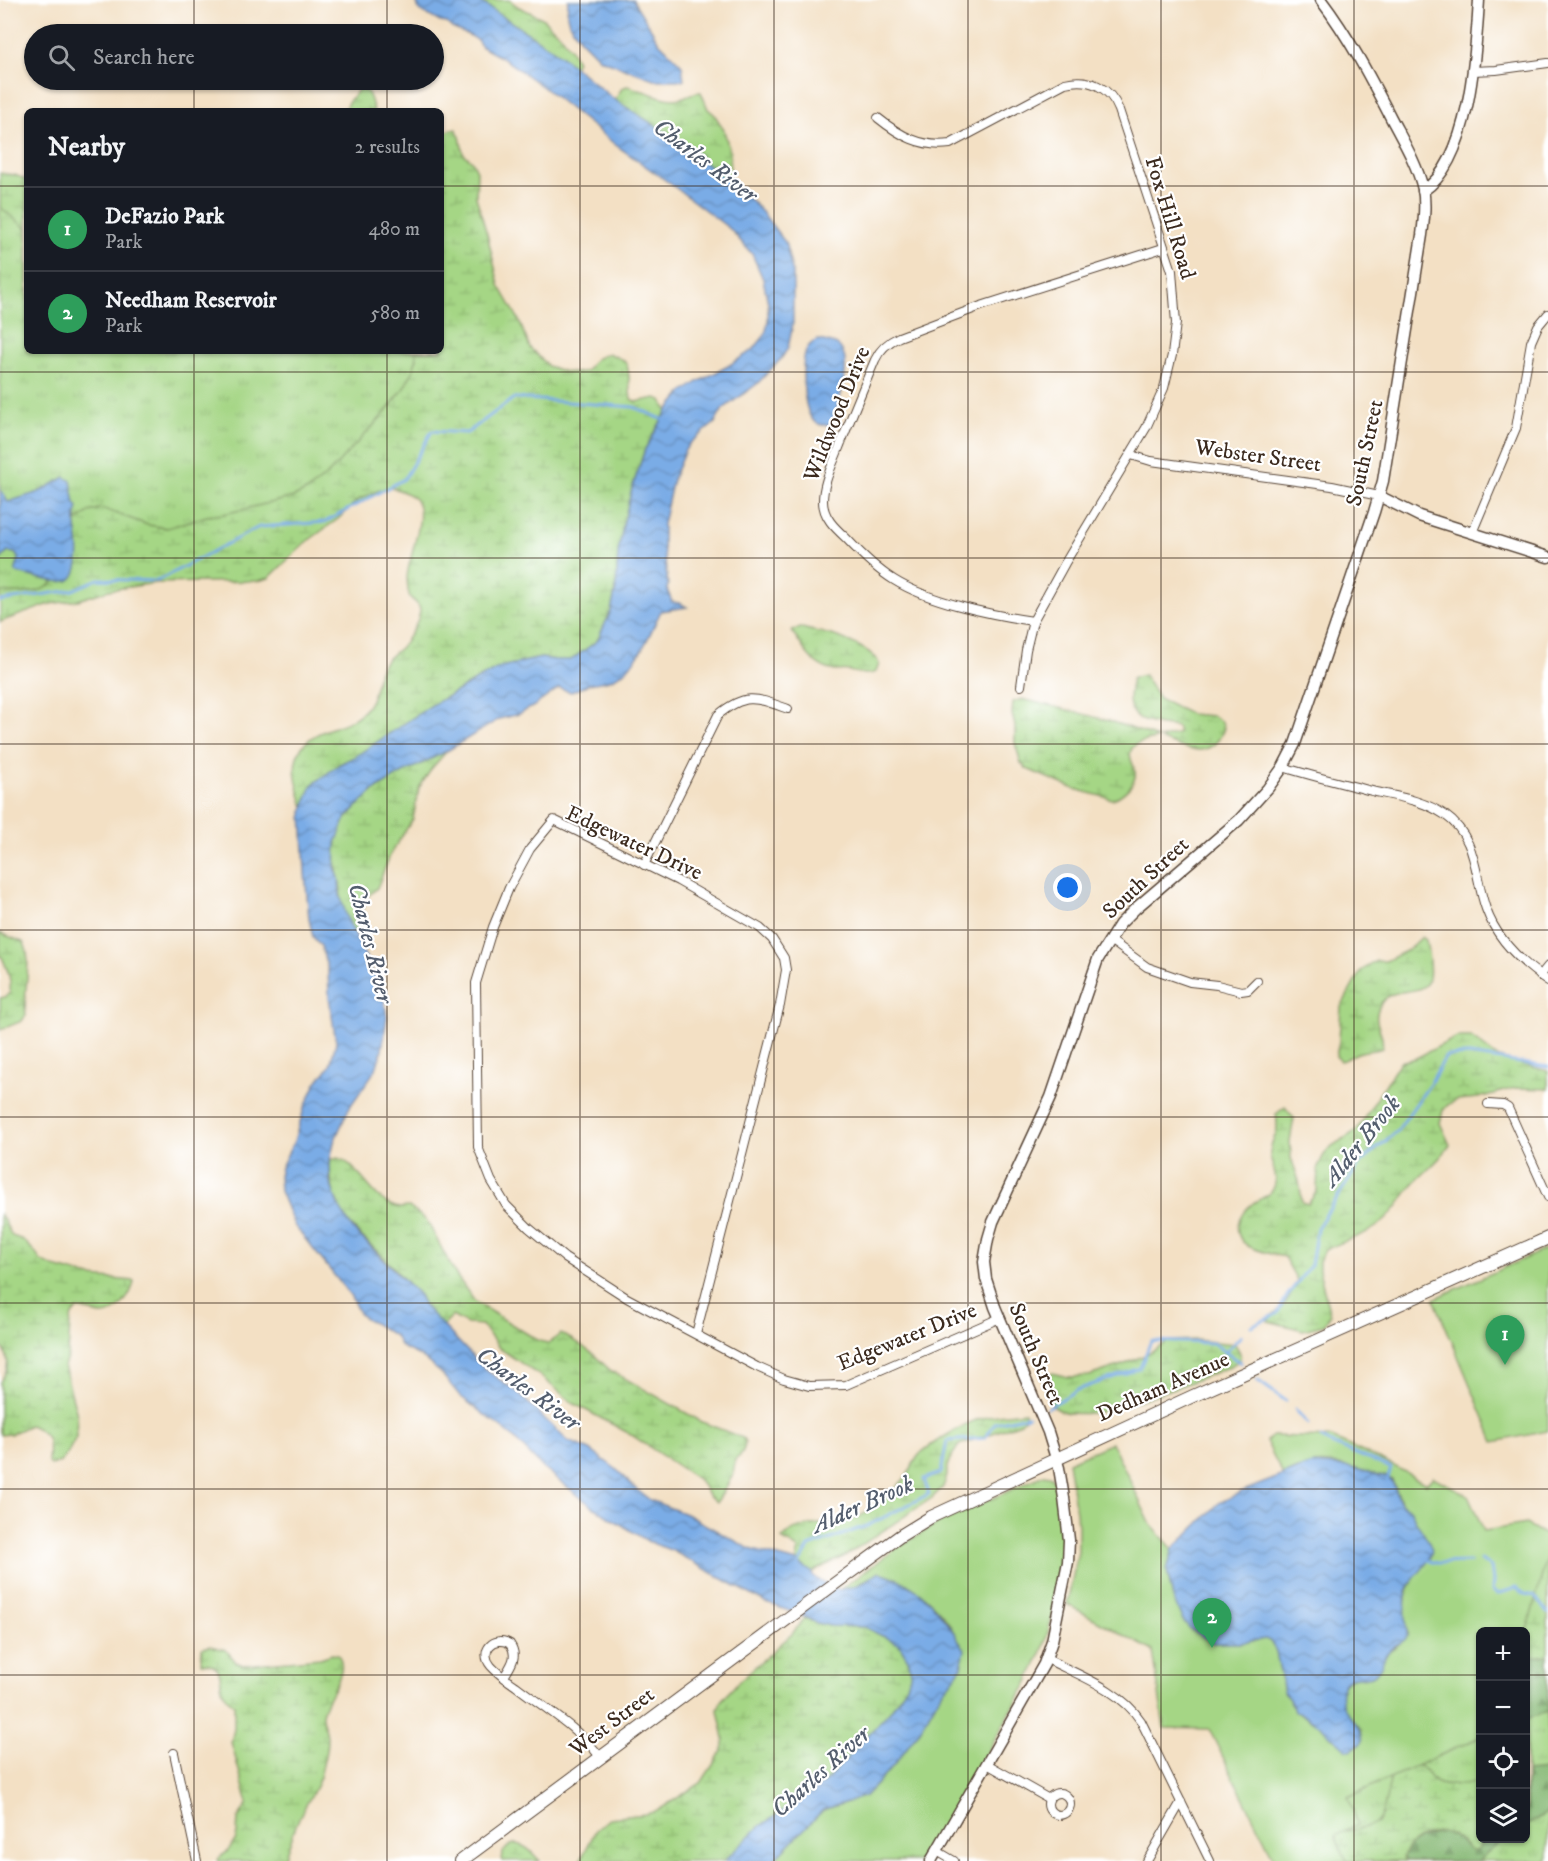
<!DOCTYPE html>
<meta charset="utf-8">
<style>
body{margin:0;font-family:"IM FELL DW Pica",serif;background:#242831;color:#f1f3f6}
.controls{position:absolute;right:18px;bottom:18px;display:grid;overflow:hidden;border-radius:9px;box-shadow:0 2px 4px #0004}
.controls button{width:54px;height:54px;display:grid;place-items:center;padding:0;border:0;border-bottom:2px solid #363941;background:#171b24;color:#f1f3f6;font:30px sans-serif}
.you{position:absolute;left:1068px;top:888px;width:21px;height:21px;margin:-15px;border:4px solid #fff;border-radius:50%;background:#1a73e8;box-shadow:0 0 0 9px #1a73e833}
.badge{display:grid;place-items:center;width:39px;height:39px;border-radius:50%;background:#8c9099;color:#fff;font-size:20px;font-weight:700}
.pin{position:absolute;translate:-50% -50px;filter:drop-shadow(0 2px 3px #0008)}
.pin::after{content:'';position:absolute;top:32px;width:21px;height:18px;background:inherit;clip-path:polygon(0 0,100% 0,50% 100%)}
.list{margin:0;padding:0;list-style:none}
h2{display:flex;justify-content:space-between;align-items:center;height:78px;margin:0;padding:0 24px;font-size:26px}
h2 small{font-size:20px;font-weight:400;color:#9ea1a6}
.list li{display:grid;grid-template-columns:39px 1fr auto;gap:18px;align-items:center;box-sizing:border-box;height:84px;padding:0 24px;border-top:2px solid #363941}
.list b{display:block;font-size:22px;white-space:nowrap}
.list p{margin:0;font-size:20px;white-space:nowrap;color:#9ea1a6}
.list em{font-size:20px;font-style:normal;color:#9ea1a6}
.icon{flex:none;width:33px;height:33px;fill:none;stroke:currentColor;stroke-width:2;stroke-linecap:round;stroke-linejoin:round}
.map{position:relative;flex:none;width:1548px;height:1861px;overflow:hidden}
.search{position:absolute;background:#171b24;box-shadow:0 2px 4px #0004;left:24px;top:24px;width:420px;height:66px;display:flex;align-items:center;gap:15px;box-sizing:border-box;padding:0 21px;border-radius:33px;color:#9ea1a6;font-size:22px}
.panel{position:absolute;background:#171b24;box-shadow:0 2px 4px #0004;left:24px;top:108px;width:420px;height:246px;border-radius:9px}
.map>svg:first-child{display:block}
.grass{fill:url(#grass-tufts);stroke:#708052;stroke-width:1.5}
.forest{fill:url(#forest-firs);stroke:#607048;stroke-width:1.5}
.wetland{fill:url(#wetland-marsh);stroke:#708052;stroke-width:1.5;fill-rule:evenodd}
.green{fill:#a5d685;stroke:#708052;stroke-width:1.5}
.water{fill:url(#water-waves);stroke:#5a6b82;stroke-width:1.5}
.lines{fill:none;stroke-linecap:round;stroke-linejoin:round}
.stream{stroke:#7aace6;stroke-width:3}
.street-casing{stroke:#574537;stroke-width:10}
.secondary-casing{stroke:#574537;stroke-width:13}
.primary-casing{stroke:#574537;stroke-width:14}
.street{stroke:#fff;stroke-width:8}
.secondary{stroke:#fff;stroke-width:10}
.primary{stroke:#fff;stroke-width:12}
.grid{fill:none;stroke:#3b2a1e;stroke-width:1.5;stroke-opacity:0.55}
.labels{text-anchor:middle;dominant-baseline:central;stroke-width:4.5;stroke-linejoin:round;paint-order:stroke}
.street-label{font-size:22px;fill:#3b2a1e;stroke:#fff}
.water-label{font-size:24px;font-style:italic;fill:#545e6e;stroke:#fff}
</style>
<div class="map">
<svg width="1548" height="1861" viewBox="0 0 1548 1861">
<defs>
<pattern id="grass-tufts" width="24" height="20" patternUnits="userSpaceOnUse" patternTransform="scale(1.5)"><rect width="24" height="20" fill="#a5d685"/><path d="M3 7l-1-3M5 7V3M7 7l1-3M15 17l-1-3M17 17v-4M19 17l1-3" fill="none" stroke="#8fb872"/></pattern>
<pattern id="forest-firs" width="22" height="20" patternUnits="userSpaceOnUse" patternTransform="scale(1.5)"><rect width="22" height="20" fill="#84b772"/><path d="M5 1l3.5 6h-7zM16 11l3.5 6h-7z" fill="#6d955d"/></pattern>
<pattern id="wetland-marsh" width="20" height="14" patternUnits="userSpaceOnUse" patternTransform="scale(1.5)"><rect width="20" height="14" fill="#a5d685"/><path d="M1 5h8M5 5V1M11 12h8M15 12V8" fill="none" stroke="#8fb872"/></pattern>
<pattern id="water-waves" width="16" height="10" patternUnits="userSpaceOnUse" patternTransform="scale(1.5)"><rect width="16" height="10" fill="#7aace6"/><path d="M0 5q4-4 8 0t8 0" fill="none" stroke="#658cba"/></pattern>
</defs>
<rect width="100%" height="100%" fill="#fff"/>
<filter id="ink" filterUnits="userSpaceOnUse"><feTurbulence type="fractalNoise" baseFrequency=".0167" numOctaves="2"/><feDisplacementMap in="SourceGraphic" scale="12" xChannelSelector="R" yChannelSelector="G"/><feConvolveMatrix kernelMatrix="1 2 1 2 8 2 1 2 1" color-interpolation-filters="sRGB"/></filter>
<filter id="wash" filterUnits="userSpaceOnUse"><feTurbulence type="fractalNoise" baseFrequency=".008" numOctaves="4" result="noise"/><feDisplacementMap in="SourceGraphic" scale="24" xChannelSelector="R" yChannelSelector="G"/><feGaussianBlur stdDeviation="1.35" result="paint"/><feColorMatrix in="noise" values="0 0 0 0 0 0 0 0 0 0 0 0 0 0 0 0 0 1.4 0 .05"/><feComposite in="paint" operator="in"/></filter>
<g filter="url(#wash)">
<rect width="100%" height="100%" fill="#f3e0c4"/>
<g class="grass">
<polygon points="0,206 27,228 27,351 441,351 476,427 404,479 325,522 0,601"/>
<polygon points="1548,1553 1548,1861 1347,1861 1335,1836 1348,1797 1480,1737 1480,1838 1526,1838 1526,1634"/>
</g>
<g class="forest">
<polygon points="1533,1655 1548,1655 1548,1712 1526,1719 1526,1657"/>
<polygon points="1548,1770 1548,1812 1526,1826 1526,1772"/>
<path d="M1443 1832 1455 1837 1465 1846 1483 1839H1503L1478 1861H1406L1403 1857C1409 1839 1426 1834 1443 1832Z"/>
</g>
<g class="wetland">
<polygon points="478,0 509,0 519,7 542,18 560,35 570,48 577,61 574,67 559,54"/>
<path d="M627 86C643 89 657 99 674 99 686 99 689 92 701 92L708 109 714 114 724 130 730 153V183L717 173 692 149 615 100 622 88Z"/>
<path d="M360 88C370 89 371 102 374 111H344L348 102Z"/>
<path d="M456 129 460 136 463 153 472 161 477 171 476 197 487 234 499 285 518 318 530 348 548 366 565 372 577 373 586 371 595 359 608 353C613 356 622 358 626 363 630 369 629 390 631 399L636 402 656 398 662 400 667 411 645 449 631 492 618 552 616 588 611 611 597 641 571 660H555L541 658 500 667 432 705 356 756 340 764 312 785 304 807C298 789 290 767 300 750 315 724 353 730 368 705 376 694 375 678 382 666 386 658 394 654 401 647 408 639 419 622 420 611 420 603 413 602 410 597 407 591 408 585 407 579 407 559 429 514 415 499 409 494 397 489 390 487L377 491 358 500 338 519 305 543 269 578 258 581 156 583 109 590 78 600 50 604 0 622V592C17 594 43 595 54 581H68L78 540 75 522 89 512 101 508 148 525 167 528 207 516 224 514 294 497 310 489 329 473 385 413 402 391 412 373 417 358 415 351H441V132Z"/>
<polygon points="0,173 15,175 27,180 27,229 0,207"/>
<path d="M800 627C809 631 817 631 827 634 841 637 876 651 879 664L876 672C866 676 859 673 849 671 844 670 840 671 835 671 813 668 802 647 792 631Z"/>
<path d="M1144 675 1159 699 1190 714 1213 716 1222 722 1224 728C1213 762 1184 749 1160 739L1179 733 1177 727C1139 722 1122 721 1132 678Z"/>
<path d="M1022 699C1068 710 1114 720 1157 738 1151 741 1140 741 1135 745 1123 756 1138 766 1135 777 1133 786 1121 797 1112 799L1074 789 1027 769 1021 763 1015 743V726L1012 714 1013 702Z"/>
<path d="M447 751 432 768 419 788 413 819 391 853 377 888 368 896 362 910 355 936C349 923 343 911 341 897 340 892 341 888 340 883 336 870 334 857 336 842 344 799 410 767 447 751Z"/>
<path d="M0 933 23 942C34 957 22 994 26 1015L22 1021 0 1030V998L5 997 10 993C12 979 7 969 2 957L0 956Z"/>
<path d="M1422 937 1426 940C1428 952 1431 967 1429 978 1423 1000 1390 982 1379 1007 1371 1024 1386 1033 1382 1048 1375 1051 1366 1050 1358 1053 1351 1055 1347 1060 1340 1061L1336 1056 1339 1041 1341 1007 1361 971 1376 961H1386L1408 950Z"/>
<path d="M1457 1037H1471L1499 1058 1548 1071V1089L1515 1088 1478 1098 1457 1100 1449 1104 1443 1110 1440 1123 1450 1145C1440 1160 1427 1170 1415 1182 1403 1195 1397 1211 1383 1222 1366 1236 1345 1240 1325 1250L1319 1261V1270L1330 1315 1324 1325 1303 1330 1268 1321C1271 1315 1277 1312 1282 1307 1289 1300 1293 1290 1297 1280L1284 1257C1272 1254 1259 1252 1248 1246 1230 1234 1238 1215 1252 1204 1259 1198 1270 1197 1274 1187 1279 1175 1271 1167 1270 1155 1269 1146 1276 1137 1277 1128 1277 1124 1277 1119 1276 1114L1285 1107 1294 1118 1290 1141 1291 1158 1299 1181 1302 1202 1308 1204 1317 1191 1318 1167 1324 1155 1332 1146 1356 1131 1400 1062 1416 1058Z"/>
<path d="M338 1158C359 1164 374 1205 400 1208 403 1208 406 1207 409 1207L427 1221 456 1275 475 1302 539 1341 548 1343 561 1334 571 1339 592 1353 610 1370 702 1422 743 1438 745 1442C745 1450 742 1455 735 1460L733 1475 717 1502 708 1495 700 1481 682 1469 630 1434 573 1403 540 1376 499 1348 482 1325 467 1324 452 1316 443 1327 424 1306 419 1295C407 1283 396 1270 384 1258 349 1224 330 1212 330 1160Z"/>
<path d="M0 1213 12 1236 23 1240 34 1251 41 1261 54 1267 91 1277 134 1281C132 1295 117 1316 101 1315 92 1314 87 1308 77 1309L72 1315 70 1323 68 1355 64 1366 77 1415 76 1437 67 1454 61 1462 51 1465 48 1463C49 1442 52 1435 30 1425L11 1434 0 1435V1382C9 1369 11 1356 0 1345Z"/>
<path d="M1196 1340 1235 1344C1238 1349 1243 1355 1239 1360 1231 1371 1127 1404 1107 1411 1093 1413 1061 1418 1052 1404 1046 1396 1046 1385 1045 1376L1052 1373 1068 1377 1089 1376 1125 1364 1145 1355 1169 1341Z"/>
<path d="M1025 1412 1026 1416 1021 1423 959 1445 950 1459 947 1467V1476L943 1487 932 1498 845 1556 812 1572 797 1562 798 1549 782 1539C799 1519 834 1527 856 1518 869 1513 897 1488 906 1477 911 1470 914 1460 920 1454 930 1444 966 1423 979 1419 993 1414 1011 1414 1025 1412Z"/>
<polygon points="1548,1537 1548,1655 1526,1657 1526,1632 1480,1632 1481,1620"/>
<path d="M1406 1593 1417 1765C1425 1768 1428 1777 1435 1782 1446 1789 1468 1783 1480 1781 1480 1791 1476 1792 1474 1801 1473 1811 1480 1813 1475 1826L1480 1834V1838L1483 1839 1478 1850 1471 1851C1466 1847 1462 1842 1456 1838 1438 1824 1410 1837 1403 1857L1406 1861H1343L1338 1855 1317 1723 1337 1741 1405 1618ZM1393 1769C1389 1780 1385 1818 1375 1824 1372 1827 1365 1827 1361 1828 1353 1831 1346 1832 1337 1829L1334 1793Z"/>
<polygon points="804,1618 830,1626 864,1627 899,1644 909,1661 911,1672 907,1686 890,1711 823,1784 760,1826 724,1861 580,1861 596,1830 610,1818 646,1814 657,1811 701,1783 722,1751 724,1738 718,1710 721,1701 738,1682 792,1634"/>
<path d="M210 1646 226 1650 236 1662 243 1665 289 1661 320 1658 332 1654 338 1655C350 1670 328 1694 323 1710 320 1719 324 1723 326 1731 329 1743 324 1761 321 1773 318 1788 306 1803 299 1818 293 1832 289 1847 283 1861H217L218 1858 226 1853 235 1841 237 1834 238 1818 248 1803 231 1742 234 1729V1704C230 1701 226 1699 224 1694 217 1680 227 1663 201 1663L202 1648Z"/>
<path d="M514 1844C526 1844 532 1853 540 1861H502L503 1852 509 1846Z"/>
</g>
<g class="green">
<polygon points="1548,1248 1548,1431 1494,1442 1434,1299"/>
<path d="M1273 1436 1332 1438 1396 1467 1426 1484 1433 1477 1468 1495 1484 1531 1526 1524 1548 1536V1553L1526 1634V1632H1480V1737L1348 1797 1358 1824 1335 1836 1347 1861H1275L1209 1729 1164 1728 1153 1651 1067 1604 1078 1552V1525L1068 1462 1112 1443 1151 1525 1173 1549 1167 1570 1173 1598 1191 1630 1213 1643H1240L1265 1639 1270 1641 1276 1651 1284 1692 1295 1707V1711L1317 1723 1337 1741 1362 1730C1357 1724 1349 1718 1346 1712 1336 1694 1342 1672 1365 1678L1389 1651 1402 1642 1408 1633C1405 1627 1405 1621 1405 1614 1404 1588 1414 1577 1430 1558L1427 1539 1420 1531 1410 1510 1402 1504 1392 1480 1387 1477C1363 1472 1338 1461 1313 1464 1303 1466 1292 1472 1283 1475L1266 1441Z"/>
<path d="M1044 1475 1050 1476 1055 1482 1063 1538 1061 1587 1043 1649 1028 1682 924 1861H773L823 1810 865 1796 891 1769 920 1730 941 1693 961 1667 962 1644C955 1637 952 1627 946 1619 930 1598 906 1580 880 1572L855 1586 839 1590 897 1548 938 1523Z"/>
</g>
<g class="water">
<path d="M416 0H478L559 54 615 100 692 149 717 173 745 194 762 212 785 242 793 273V324L788 348 781 359 757 384 723 409 715 423 690 443 685 450 673 479 663 524V545L668 585 667 589 672 602 680 603 687 607 661 611C649 635 638 668 612 679 605 682 596 682 589 684 583 686 577 690 571 692L559 688 534 706 519 714 499 719 447 751 399 775 373 791 346 818 336 843 335 867 339 878 340 895 347 918 383 993 387 1017 382 1050 376 1069 349 1108 334 1142 330 1160V1182L338 1205 353 1229 419 1295 424 1306 486 1370 516 1391 568 1441 590 1450 616 1469 635 1488 650 1500 686 1514 750 1549 797 1562 812 1572 813 1577 839 1590 855 1586 880 1572C924 1586 943 1614 965 1650L961 1667 954 1678 941 1693 920 1730 891 1769 865 1796 823 1810 773 1861H724L760 1826 823 1784 890 1711 907 1686 911 1672 909 1661 899 1644 864 1627 830 1626 817 1623 798 1614 766 1603 673 1551 649 1542 593 1507 543 1468 512 1436 460 1396 441 1373 420 1356 401 1347 395 1336 360 1315 350 1295 294 1225 280 1191 279 1176 281 1167 294 1141 304 1109 316 1083 330 1066 336 1042 329 997 328 970 321 946 313 937 309 919 305 873 302 812 312 785 340 764 356 756 432 705 500 667 541 658 555 660H571L597 641 611 611 616 588 618 552 623 525 631 492 645 449 667 411 682 393 698 382 728 366 753 350 765 335 768 322V303L763 279 752 254 730 229 668 182 617 146 543 87 504 59 482 47 477 40 471 36 452 28 447 23 440 22 419 10Z"/>
<polygon points="568,0 633,0 659,42 682,65 684,80 656,80 600,59 580,39 569,23 567,15"/>
<path d="M818 340C824 341 831 342 837 345 855 357 839 401 834 419L829 425C822 426 816 424 812 419 803 407 800 362 807 349 809 344 813 342 818 340Z"/>
<path d="M65 477 71 481 75 503 78 507C74 518 76 528 78 539 79 550 80 573 70 580 61 586 26 575 15 572L19 559 15 553 8 552 0 560V488L8 502 39 492Z"/>
<path d="M1312 1464 1348 1467 1387 1477C1397 1483 1395 1496 1402 1504 1404 1507 1408 1507 1410 1509 1412 1512 1413 1515 1414 1518 1419 1527 1426 1536 1430 1545 1432 1549 1432 1550 1431 1554 1428 1568 1408 1578 1406 1597 1404 1605 1408 1635 1407 1637 1403 1644 1393 1644 1389 1651 1382 1659 1382 1672 1371 1676 1361 1680 1348 1672 1343 1686 1334 1716 1367 1720 1362 1743L1351 1750 1346 1749 1317 1723 1295 1711 1294 1707 1284 1692 1276 1651 1270 1641 1265 1639 1240 1643H1213L1191 1630 1182 1619 1173 1598 1167 1570 1173 1549 1219 1503 1243 1491Z"/>
</g>
<g class="lines">
<g class="stream">
<polyline points="0,601 73,590 98,579 157,581 259,527 325,522 404,479 432,431 467,433 514,398 634,407 664,420"/>
<polyline points="1251,1326 1277,1314 1287,1296 1311,1265 1317,1228 1360,1163 1397,1131 1430,1084 1446,1056 1469,1055 1548,1067"/>
<polyline points="1225,1352 1241,1363"/>
<polyline points="1257,1380 1286,1401"/>
<polyline points="1047,1408 1077,1390 1140,1368 1151,1341 1213,1343 1225,1352 1241,1336"/>
<polyline points="1295,1409 1308,1424"/>
<polyline points="1321,1438 1329,1443 1391,1468 1387,1481"/>
<polyline points="1425,1559 1436,1563 1470,1562"/>
<polyline points="1481,1560 1491,1567 1493,1581 1492,1590 1497,1594 1516,1588 1525,1594 1534,1596 1548,1613"/>
<polyline points="798,1566 809,1547 869,1525 929,1494 924,1479 941,1473 947,1441 985,1438 995,1423 1028,1416"/>
</g>
</g>
</g>
<g filter="url(#ink)">
<g class="lines">
<g class="street-casing">
<g id="street">
<polyline points="1472,71 1496,70 1548,63"/>
<path d="M878 118C899 135 921 148 950 144L1065 83C1089 77 1110 87 1119 110L1172 271 1176 323 1172 355 1164 388 1146 428 1065 563 1033 621 1026 650 1021 686"/>
<polyline points="1131,455 1151,461 1332,486 1379,496"/>
<polyline points="1472,533 1516,428 1531,342 1538,326 1548,314"/>
<path d="M1033 621C992 615 929 602 894 580 876 569 861 554 846 538 835 528 823 517 823 501 823 484 831 468 837 453 849 422 862 391 875 360 880 349 888 342 899 337L981 306 1163 248"/>
<path d="M1283 767C1314 777 1345 784 1376 792 1400 797 1425 801 1445 815 1478 838 1474 876 1486 909 1497 940 1522 963 1548 981"/>
<path d="M644 865 718 715C746 692 757 698 788 709"/>
<polyline points="1110,940 1147,967 1190,982 1217,985 1241,991 1248,990 1257,981"/>
<polyline points="1540,976 1548,966"/>
<polyline points="1488,1104 1503,1105 1508,1108 1548,1197"/>
<polyline points="696,1334 780,1005 786,970 784,958 772,939 760,928 678,881 554,820 530,849 509,888 493,927 476,983 478,1147 491,1180 506,1205 529,1228 565,1258 627,1298 757,1367 784,1379 809,1386 846,1385 1000,1318"/>
<path d="M1047 1659C1078 1675 1121 1690 1141 1721L1210 1861"/>
<path d="M504 1677C510 1666 519 1657 510 1644 495 1634 478 1651 491 1666 498 1674 507 1680 516 1686 543 1707 580 1729 600 1757"/>
<polyline points="174,1753 197,1861"/>
<polyline points="987,1764 1049,1799"/>
<circle cx="1059" cy="1804" r="11"/>
<polyline points="937,1851 954,1861"/>
<polyline points="1147,1861 1181,1802"/>
</g>
</g>
<g class="secondary-casing">
<g id="secondary">
<path d="M1423 191C1470 161 1476 52 1479 0"/>
<polyline points="1379,496 1419,516 1548,557"/>
<path d="M931 1861 1044 1664 1052 1641 1068 1562 1069 1540 1064 1498 1059 1468 1048 1432 995 1307 986 1279 984 1262 988 1239 993 1222 1051 1097 1098 959 1120 924 1136 908 1239 820 1268 788 1283 767 1295 744 1374 512 1383 481 1422 235C1424 220 1426 204 1423 189 1417 164 1403 141 1391 118 1370 77 1349 37 1321 0"/>
</g>
</g>
<g class="primary-casing">
<polyline id="primary" points="461,1861 837,1582 900,1536 931,1517 1193,1396 1548,1238"/>
</g>
<use href="#street" class="street"/>
<use href="#secondary" class="secondary"/>
<use href="#primary" class="primary"/>
</g>
</g>
<path class="grid" d="M194 0V34M387 0V34M580 0V1861M774 0V1861M968 0V1861M1161 0V1861M1354 0V1861M194 80V111M387 80V111M0 186H27M441 186H1548M194 351V1861M387 351V1861M0 372H1548M0 558H1548M0 744H1548M0 930H1548M0 1117H1548M0 1303H1548M0 1489H1548M0 1675H1480M1526 1675H1548"/>
<g class="labels">
<g class="street-label">
<text transform="translate(1170 218) rotate(73)">Fox Hill Road</text>
<text transform="translate(837 414) rotate(-68)">Wildwood Drive</text>
<text transform="translate(1365 453) rotate(-78)">South Street</text>
<text transform="translate(1258 456) rotate(8)">Webster Street</text>
<text transform="translate(634 843) rotate(25)">Edgewater Drive</text>
<text transform="translate(1146 878) rotate(-43)">South Street</text>
<text transform="translate(907 1337) rotate(-22)">Edgewater Drive</text>
<text transform="translate(1036 1354) rotate(67)">South Street</text>
<text transform="translate(1163 1387) rotate(-24)">Dedham Avenue</text>
<text transform="translate(612 1722) rotate(-37)">West Street</text>
</g>
<g class="water-label">
<text transform="translate(705 161) rotate(37)">Charles River</text>
<text transform="translate(370 943) rotate(76)">Charles River</text>
<text transform="translate(1362 1141) rotate(-51)">Alder Brook</text>
<text transform="translate(528 1389) rotate(37)">Charles River</text>
<text transform="translate(863 1505) rotate(-24)">Alder Brook</text>
<text transform="translate(821 1772) rotate(-42)">Charles River</text>
</g>
</g>
</svg>
<div class="controls">
<button>+</button>
<button>−</button>
<button><svg class="icon" aria-label="locate" viewBox="0 0 24 24"><circle cx="12" cy="12" r="6"/><path d="M12 2v4M12 18v4M2 12h4M18 12h4"/></svg></button>
<button><svg class="icon" aria-label="layers" viewBox="0 0 24 24"><path d="M12 4l9 5-9 5-9-5zM3 14l9 5 9-5"/></svg></button>
</div>
<div class="you"></div>
<div class="pin badge" style="left:1505px;top:1365px;background:#2e9e5b">1</div>
<div class="pin badge" style="left:1212px;top:1648px;background:#2e9e5b">2</div>
<div class="search"><svg class="icon" aria-label="search" viewBox="0 0 24 24"><circle cx="10" cy="10" r="6"/><path d="M15 15l6 6"/></svg>Search here</div>
<section class="panel">
<h2>Nearby<small>2 results</small></h2>
<ul class="list">
<li><span class="badge" style="background:#2e9e5b">1</span><div><b>DeFazio Park</b><p>Park</p></div><em>480 m</em></li>
<li><span class="badge" style="background:#2e9e5b">2</span><div><b>Needham Reservoir</b><p>Park</p></div><em>580 m</em></li>
</ul>
</section>
</div>
